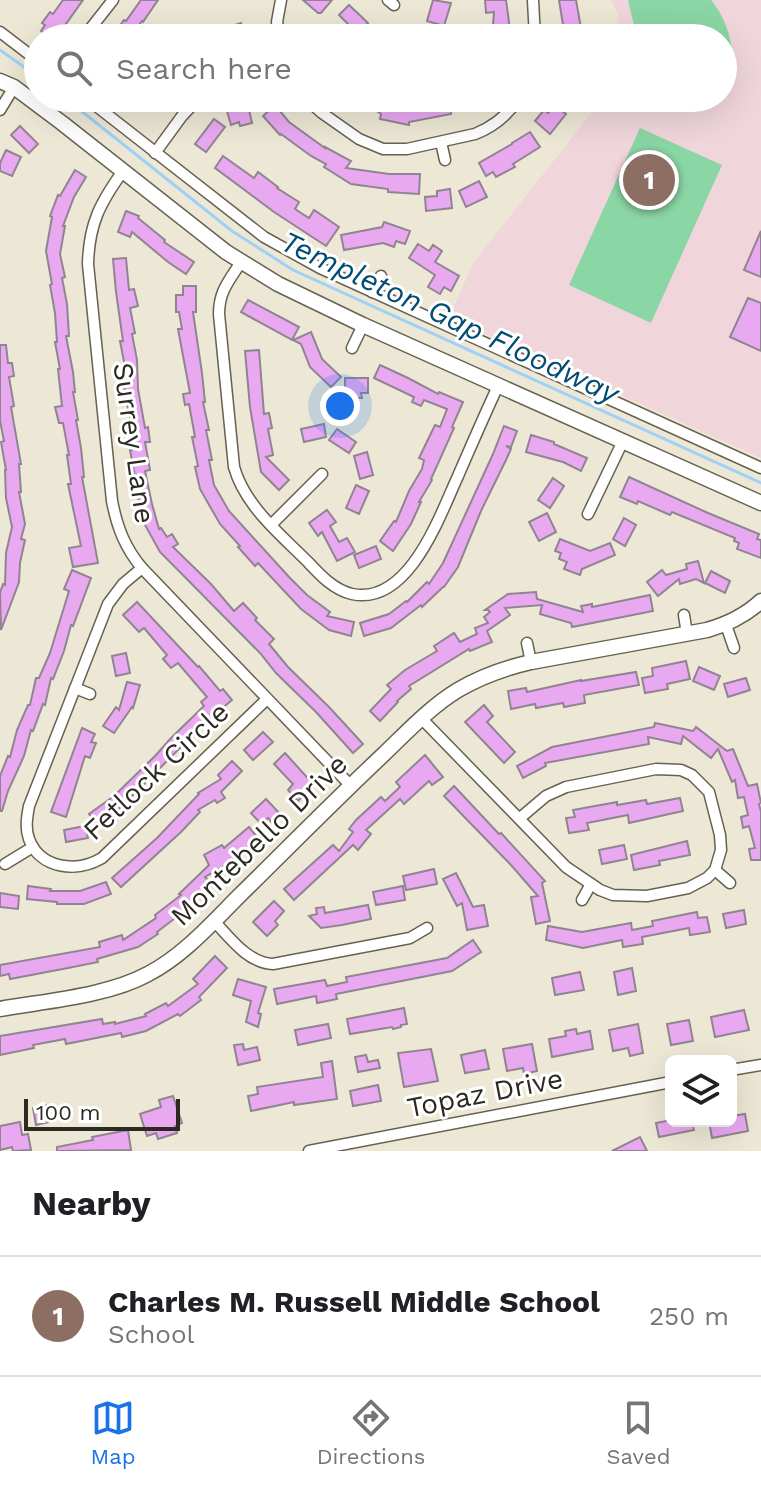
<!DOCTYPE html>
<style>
body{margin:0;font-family:"Work Sans",sans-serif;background:#f6f6f6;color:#202124}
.controls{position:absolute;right:24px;bottom:24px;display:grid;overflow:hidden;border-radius:12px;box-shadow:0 8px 32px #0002}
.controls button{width:72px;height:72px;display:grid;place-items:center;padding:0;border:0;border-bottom:2px solid #e0e0e0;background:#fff;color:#202124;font:40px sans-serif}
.scale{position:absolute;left:24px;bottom:20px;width:156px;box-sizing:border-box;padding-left:8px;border:4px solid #2b2922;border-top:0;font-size:22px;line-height:28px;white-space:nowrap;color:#2b2922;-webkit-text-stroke:6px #fff;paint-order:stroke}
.you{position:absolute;left:340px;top:406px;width:28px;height:28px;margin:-20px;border:6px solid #fff;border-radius:50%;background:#1a73e8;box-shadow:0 0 0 12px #1a73e833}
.badge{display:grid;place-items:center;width:52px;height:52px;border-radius:50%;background:#1a73e8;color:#fff;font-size:26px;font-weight:700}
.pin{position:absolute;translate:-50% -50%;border:4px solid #fff;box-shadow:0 2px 8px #0006}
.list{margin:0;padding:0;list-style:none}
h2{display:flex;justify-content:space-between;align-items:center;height:104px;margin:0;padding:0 32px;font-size:34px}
h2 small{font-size:26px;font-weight:400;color:#757577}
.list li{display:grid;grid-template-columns:52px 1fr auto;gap:24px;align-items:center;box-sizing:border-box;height:120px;padding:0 32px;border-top:2px solid #e0e0e0}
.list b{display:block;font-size:30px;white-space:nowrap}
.list p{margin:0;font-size:26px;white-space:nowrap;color:#757577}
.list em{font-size:26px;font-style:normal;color:#757577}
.icon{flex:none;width:44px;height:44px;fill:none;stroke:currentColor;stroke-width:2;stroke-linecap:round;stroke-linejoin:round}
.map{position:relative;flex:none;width:761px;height:1151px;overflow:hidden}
.search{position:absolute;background:#fff;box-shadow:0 8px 32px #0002;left:24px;right:24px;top:24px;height:88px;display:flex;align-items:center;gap:20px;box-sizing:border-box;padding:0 28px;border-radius:44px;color:#757577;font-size:30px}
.sheet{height:224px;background:#fff}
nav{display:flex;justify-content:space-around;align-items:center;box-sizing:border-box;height:112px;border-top:2px solid #e0e0e0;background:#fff;font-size:22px;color:#757577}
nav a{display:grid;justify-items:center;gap:4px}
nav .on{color:#1a73e8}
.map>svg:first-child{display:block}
.education{fill:#f0d6db}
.garden{fill:#8bd6a5}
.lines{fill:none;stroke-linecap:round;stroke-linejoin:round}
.stream{stroke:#a0d1f5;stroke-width:3}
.building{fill:#e9a9f1;stroke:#918492;stroke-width:2}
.street-casing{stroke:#666151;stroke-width:13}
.secondary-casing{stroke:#666151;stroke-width:17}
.street{stroke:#fff;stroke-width:10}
.secondary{stroke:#fff;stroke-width:14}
.labels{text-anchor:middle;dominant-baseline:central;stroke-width:6;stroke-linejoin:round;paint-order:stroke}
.street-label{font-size:28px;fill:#2b2922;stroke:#fff}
.water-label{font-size:30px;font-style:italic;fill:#024b71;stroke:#fff}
</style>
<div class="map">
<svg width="761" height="1151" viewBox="0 0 761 1151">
<rect width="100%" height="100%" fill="#ede8d5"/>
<polygon class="education" points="611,0 761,0 761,458 449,318 473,263 603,98 723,98 723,38 620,38 618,15"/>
<g class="garden">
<path d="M628 0H711C723 14 729 31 732 49L723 51V38H637Z"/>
<polygon points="640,128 722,165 651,323 569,285"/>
</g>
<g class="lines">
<g class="stream">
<polyline points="0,50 38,77"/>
<polyline points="65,98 232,231 293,270 761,483"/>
</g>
</g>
<g class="building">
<polygon points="63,0 83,0 56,38 51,38 41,31 45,25 42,23 50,12 53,14"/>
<polygon points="141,0 158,0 143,22 142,21 129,38 111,38 124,20 126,21"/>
<polygon points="303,0 332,0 321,13 318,13"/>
<polygon points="433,0 451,3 444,26 427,21"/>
<polygon points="485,0 506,0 509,22 508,38 492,38 494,12 486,13"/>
<polygon points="559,0 576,0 581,28 564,31"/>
<polygon points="349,5 368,23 357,33 339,15"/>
<polygon points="241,23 246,36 239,38 222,38 220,30"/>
<polygon points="348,98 383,98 380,101 418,109 416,98 496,98 496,102 451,111 451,114 409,122 409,125 380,119 381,114 368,105 365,110"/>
<polygon points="248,105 252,123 240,126 239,122 231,125 227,111"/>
<polygon points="275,105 289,122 325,148 325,147 351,161 346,168 389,174 420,174 419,194 388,192 388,189 351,184 324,167 326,164 311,156 281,134 280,135 263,116"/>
<polygon points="555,105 566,114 550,134 535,121 544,110 548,113"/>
<polygon points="214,119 225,127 206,152 195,144"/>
<polygon points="20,126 38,144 29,153 11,135"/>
<polygon points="530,132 540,147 513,164 515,167 496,177 493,172 486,176 479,163 512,144 512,143"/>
<polygon points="6,150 21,157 12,176 0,171 0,163"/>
<polygon points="223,156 254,178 258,172 278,187 277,188 299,202 295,209 309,218 314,210 339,227 326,246 274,212 215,168"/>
<polygon points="75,170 86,177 74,197 63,226 65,226 60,254 65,277 62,278 67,304 69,336 66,336 73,372 75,392 73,392 78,420 76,420 81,448 84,477 82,477 98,563 73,567 69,548 81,546 68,484 71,484 67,455 69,455 63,423 59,423 55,407 62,406 58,369 60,369 55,342 57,342 55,313 50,285 52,284 46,251 52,217 50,216 58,195 60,196"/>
<polygon points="479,181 487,197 466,207 459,191"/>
<polygon points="450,189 452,208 426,211 425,197 437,196 437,191"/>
<polygon points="126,211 139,216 138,218 165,240 164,242 194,262 186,274 168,262 132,232 130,237 118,232"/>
<polygon points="384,222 410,231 405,244 396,241 394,247 383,243 344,250 341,235 382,227"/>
<polygon points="761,231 761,277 744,270"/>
<polygon points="418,244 429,251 433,245 442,251 435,262 459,276 451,291 444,287 440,294 428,287 435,275 409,258"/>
<polygon points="126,258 129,290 134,289 138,306 130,308 135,333 132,334 137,360 138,389 145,428 148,427 150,442 145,442 150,470 145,471 152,504 159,529 161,528 167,537 172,534 178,544 173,547 211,584 234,611 243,603 257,618 255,620 274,639 269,644 288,667 329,707 363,744 353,753 316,712 276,673 260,653 160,552 145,525 133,477 135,477 130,450 132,450 127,422 131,421 125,395 123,367 125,367 120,341 123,341 116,292 113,259"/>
<polygon points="183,286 196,286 196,312 193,312 202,373 205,402 203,402 209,430 206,430 212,460 209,460 214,485 229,511 290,578 307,595 330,612 327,616 354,622 351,636 329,630 301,609 258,563 255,566 238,547 240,546 220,524 200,489 195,467 198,466 192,437 195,437 189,404 185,405 183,394 190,393 178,329 182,329 179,312 176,312 176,295 183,295"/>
<polygon points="748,298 761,303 761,351 730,337"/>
<polygon points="248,300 299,327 292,340 241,312"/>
<polygon points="311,332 322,359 341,377 331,387 310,367 301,344 293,340"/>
<polygon points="0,345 6,345 8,363 12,363 14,376 9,377 14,406 11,407 21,464 19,464 21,492 19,492 25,524 21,539 25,540 20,563 19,582 1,630 0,593 3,584 5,585 6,553 12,527 6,498 5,470 6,470 1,442 4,441 0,421"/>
<polygon points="259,350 264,414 269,413 272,428 268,429 273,455 266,457 289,480 279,490 261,472 250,407 245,351"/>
<polygon points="380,365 408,378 438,394 439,392 463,402 452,427 454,428 431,479 432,480 419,502 421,502 411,524 393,551 380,541 394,521 396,522 409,491 422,469 424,460 419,458 435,425 440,427 447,409 424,400 421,406 412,402 414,397 374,378"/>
<polygon points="345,378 368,378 368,393 361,393 362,398 345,398"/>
<polygon points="324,424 326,437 304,442 301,429"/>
<polygon points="504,426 517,431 511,447 506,446 511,449 506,460 481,511 458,567 444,587 443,587 422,607 421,605 391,628 364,636 360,623 389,614 406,601 407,602 427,582 429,584 443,563 493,454"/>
<polygon points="337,429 356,442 349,453 329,440"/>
<polygon points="531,435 554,442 554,444 587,458 581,471 563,462 526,452"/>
<polygon points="367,452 373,475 360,479 354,456"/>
<polygon points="629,477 708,513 759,534 757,539 761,540 761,558 737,549 739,543 734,541 735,538 672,512 670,515 638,501 637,504 620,497"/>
<polygon points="553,478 564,486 550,508 538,500"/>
<polygon points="356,485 369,491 359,514 346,508"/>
<polygon points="327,510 336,522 330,526 339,542 347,538 355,552 337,561 322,532 318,536 309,523"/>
<polygon points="547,513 556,532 539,541 529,522"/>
<polygon points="624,518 636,525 625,546 613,539"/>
<polygon points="560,539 590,551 610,543 615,555 582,569 580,575 564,569 567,562 559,559 561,553 555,551"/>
<polygon points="376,546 381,559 359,568 354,555"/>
<polygon points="698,561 704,583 696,579 680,584 679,579 658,596 647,582 662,570 666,575 687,569 686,564"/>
<polygon points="72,570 91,578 73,626 71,625 64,651 53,679 51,678 45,705 43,704 33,731 31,730 24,756 8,791 2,811 0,811 0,776 8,756 10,757 17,730 28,705 30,705 36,678 39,678 50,653 69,591 64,589"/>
<polygon points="711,571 730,581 725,593 705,583"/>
<polygon points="536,592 537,599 583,612 581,606 592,604 592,607 650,595 653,611 572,627 571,623 540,614 542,605 505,608 510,615 487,631 492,642 470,651 469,649 409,686 411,689 397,701 398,702 380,721 370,711 391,689 387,685 405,670 437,651 434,646 454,633 460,642 477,634 475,628 488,623 484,617 490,612 488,610 485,610 508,594"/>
<polygon points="137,602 198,667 199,666 220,691 223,689 232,700 203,725 116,812 98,826 89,814 114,796 156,755 171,738 204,706 201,702 207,697 178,663 171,668 163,659 167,655 144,628 139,632 123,615"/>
<polygon points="126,653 130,673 116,676 112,656"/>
<polygon points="686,661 690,679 667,684 668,689 645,693 642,678 653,676 652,668"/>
<polygon points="699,667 720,676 714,690 693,681"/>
<polygon points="636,672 639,685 584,695 585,703 564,707 563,703 536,708 535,704 511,709 508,691 526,688 527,692 581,680 581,681"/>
<polygon points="746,678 750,690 728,697 724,684"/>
<polygon points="127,682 140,685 133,708 132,707 114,733 103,726 116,707 119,710"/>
<polygon points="484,705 493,716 487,722 515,752 504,763 465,722"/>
<polygon points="655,723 693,731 696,727 727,751 733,749 748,786 757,784 761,803 759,804 761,812 761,860 751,860 749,849 755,848 749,826 743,828 741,817 748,815 744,797 738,798 735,780 732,782 718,749 711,758 683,736 681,744 648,737 649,744 545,763 546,766 523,778 517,766 552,747 654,727"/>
<polygon points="82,728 95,734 91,742 96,743 90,758 85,756 66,817 51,812"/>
<polygon points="263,732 273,742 253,760 244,750"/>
<polygon points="285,753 314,785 298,801 288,790 293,784 274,764"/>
<polygon points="425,755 443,777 432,785 429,781 404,804 400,799 366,830 371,834 358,850 353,845 294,900 284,889 333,845 339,851 353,832 349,829 356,820 381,797 385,801 400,787 396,782"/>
<polygon points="232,761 242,771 221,792 225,798 217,803 215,800 198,810 200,812 181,832 121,887 112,878 157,838 199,794 198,793 221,779 218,775"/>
<polygon points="454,786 499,834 501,833 545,881 542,883 550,921 536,924 531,897 538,896 511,865 444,796"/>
<polygon points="680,798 683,811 629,823 628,815 587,823 589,830 569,833 566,818 575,817 573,810 617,802 617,805 646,800 647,804"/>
<polygon points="266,799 281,815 272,823 268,818 261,824 251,813"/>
<polygon points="85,826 88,838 66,842 64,830"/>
<polygon points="249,827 258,838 229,863 205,877 211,883 186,908 187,909 157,932 158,934 138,947 97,959 98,962 68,968 10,979 9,974 0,976 0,965 100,947 99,942 122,935 123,940 156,918 155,915 181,895 179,894 209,865 204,855 222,845 224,848"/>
<polygon points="687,841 690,855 659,861 660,865 634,870 631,855"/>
<polygon points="624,845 627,859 602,864 599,850"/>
<polygon points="434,869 437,884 406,890 403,876"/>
<polygon points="456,873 473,907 484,905 488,926 467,930 462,903 457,906 443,879"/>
<polygon points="106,882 111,894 84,904 57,904 57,902 27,899 28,886 51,889 50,891 80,891"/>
<polygon points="403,886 405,900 376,905 373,892"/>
<polygon points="0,893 19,896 18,909 0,907"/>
<polygon points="274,901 284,911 275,921 278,925 267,936 253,922"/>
<polygon points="368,905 371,919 342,925 321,928 309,916 317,914 316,908 324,907 325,913"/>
<polygon points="744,910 746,924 726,928 723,914"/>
<polygon points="697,912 698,918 707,917 710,932 690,935 689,928 642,937 643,944 623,947 622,940 583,948 546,940 548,926 582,932 631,923 632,930 653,926 652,921"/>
<polygon points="473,940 481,952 452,971 336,994 337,999 317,1003 316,996 277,1004 274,989 325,980 327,986 347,982 346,977 447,958"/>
<polygon points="215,956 227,968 199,997 201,1000 180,1016 178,1014 146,1031 122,1037 121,1033 66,1044 65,1039 33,1045 34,1048 0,1055 0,1036 102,1019 103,1024 115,1022 115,1024 146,1016 145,1014 166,1003 168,1006 198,984 193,979"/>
<polygon points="632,968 636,991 618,995 614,972"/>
<polygon points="580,972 584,990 555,995 552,978"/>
<polygon points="238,979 266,987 258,1013 261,1014 258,1027 246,1022 251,1001 233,995"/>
<polygon points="404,1008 407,1024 401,1025 401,1027 393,1029 392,1027 350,1034 347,1019"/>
<polygon points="744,1010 749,1030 715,1037 711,1017"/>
<polygon points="689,1020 693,1041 671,1045 667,1024"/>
<polygon points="328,1024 331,1038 298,1045 295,1030"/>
<polygon points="638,1024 643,1053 630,1056 628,1048 613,1051 609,1030"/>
<polygon points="576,1029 577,1034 590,1031 593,1049 552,1057 549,1039 566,1036 565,1031"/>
<polygon points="243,1044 244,1050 257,1047 260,1060 238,1065 234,1045"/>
<polygon points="532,1044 537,1071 524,1074 523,1068 507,1071 503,1049"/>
<polygon points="431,1049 438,1081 404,1087 398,1053"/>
<polygon points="485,1050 489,1069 465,1073 461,1055"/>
<polygon points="366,1055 368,1062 378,1060 380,1068 358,1072 355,1057"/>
<polygon points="332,1061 337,1099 294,1105 294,1102 251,1111 248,1096 258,1094 257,1087 323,1077 321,1063"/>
<polygon points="378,1085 381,1101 353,1106 350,1091"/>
<polygon points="173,1096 182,1123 175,1126 177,1133 158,1139 156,1133 147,1136 140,1114 161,1107 159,1100"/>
<polygon points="46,1105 49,1122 36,1125 33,1108"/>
<polygon points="745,1114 748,1131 712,1138 709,1121 731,1121 731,1116"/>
<polygon points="671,1120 692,1121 694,1130 659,1137 656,1123"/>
<polygon points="20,1122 22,1135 28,1134 31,1150 13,1151 12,1147 0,1150 0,1126"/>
<polygon points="128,1130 131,1150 57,1151 57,1147 93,1140 92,1137"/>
<polygon points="640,1137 647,1151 612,1151"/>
</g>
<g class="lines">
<g class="street-casing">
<g id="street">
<polyline points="388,0 394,5"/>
<polyline points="533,0 535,38"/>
<polyline points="0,32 38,61"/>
<polyline points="83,38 113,0"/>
<polyline points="280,38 277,22 281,0"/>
<polyline points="86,98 264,237 320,268 761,468"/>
<path d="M305 98 322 113 359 139 383 149H407L475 134C493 127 508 115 519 98"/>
<polyline points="0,110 14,87"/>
<polyline points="441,142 445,160"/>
<polyline points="155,153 182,116 199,98"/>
<path d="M123 171C100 203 89 224 88 264L112 501C117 527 125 548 142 568L351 786"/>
<path d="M241 262C229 281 219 291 219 314L234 467C245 506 280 534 308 562 320 575 334 590 352 594 409 606 440 515 458 476 471 446 484 416 498 386"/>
<polyline points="372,292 381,276"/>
<polyline points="352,348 363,325"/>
<polyline points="588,514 623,441"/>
<polyline points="271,525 322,474"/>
<path d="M142 568 123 584 108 604 29 806C27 817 25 828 29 839 40 869 77 873 102 858L266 700"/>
<polyline points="684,615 687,634"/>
<polyline points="726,625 734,648"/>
<polyline points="527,643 531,662"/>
<polyline points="75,688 90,694"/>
<polyline points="422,719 566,867 600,890 613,895 647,896 688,888 707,878 715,870 721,850 720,835 709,792 692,775 681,770 656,769 566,787 546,796 520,818"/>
<polyline points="5,864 33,847"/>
<polyline points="715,870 730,883"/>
<polyline points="582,900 591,884"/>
<path d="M214 921C230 938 248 963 273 964L410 938 427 928"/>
<polyline points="731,1070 761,1065"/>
<polyline points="309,1151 671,1082"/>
</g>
</g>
<g class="secondary-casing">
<g id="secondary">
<polyline points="0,81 14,87 62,123 226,252 278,284 363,325 761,503"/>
<path d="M0 1009C45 1001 108 996 148 974 183 956 212 923 240 895 288 848 335 800 384 754 407 732 430 707 458 690 480 677 505 668 531 662L707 630C728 624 745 616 761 601"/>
</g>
</g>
<use href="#street" class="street"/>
<use href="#secondary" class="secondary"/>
</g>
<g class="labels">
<g class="street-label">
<text transform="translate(134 443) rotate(82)">Surrey Lane</text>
<text transform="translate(156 771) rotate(-43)">Fetlock Circle</text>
<text transform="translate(259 840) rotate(-44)">Montebello Drive</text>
<text transform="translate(485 1093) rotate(-11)">Topaz Drive</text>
</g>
<g class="water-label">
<text transform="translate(450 317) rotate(25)">Templeton Gap Floodway</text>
</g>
</g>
</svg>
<div class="controls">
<button><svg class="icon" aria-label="layers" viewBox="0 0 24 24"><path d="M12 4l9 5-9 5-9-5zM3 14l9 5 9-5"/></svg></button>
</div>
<div class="scale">100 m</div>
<div class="you"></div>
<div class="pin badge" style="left:649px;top:180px;background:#8d6e63">1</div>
<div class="search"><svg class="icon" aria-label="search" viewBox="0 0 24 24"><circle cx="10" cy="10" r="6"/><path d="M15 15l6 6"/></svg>Search here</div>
</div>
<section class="sheet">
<h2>Nearby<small></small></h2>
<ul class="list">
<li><span class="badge" style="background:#8d6e63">1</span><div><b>Charles M. Russell Middle School</b><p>School</p></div><em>250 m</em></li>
</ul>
</section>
<nav>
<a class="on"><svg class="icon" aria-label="map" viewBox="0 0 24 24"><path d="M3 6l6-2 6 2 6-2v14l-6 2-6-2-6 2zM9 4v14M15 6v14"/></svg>Map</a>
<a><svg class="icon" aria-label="directions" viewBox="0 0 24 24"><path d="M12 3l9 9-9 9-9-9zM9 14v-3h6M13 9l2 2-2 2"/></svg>Directions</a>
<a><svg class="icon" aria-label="saved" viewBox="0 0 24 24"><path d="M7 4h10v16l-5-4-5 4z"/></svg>Saved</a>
</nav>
